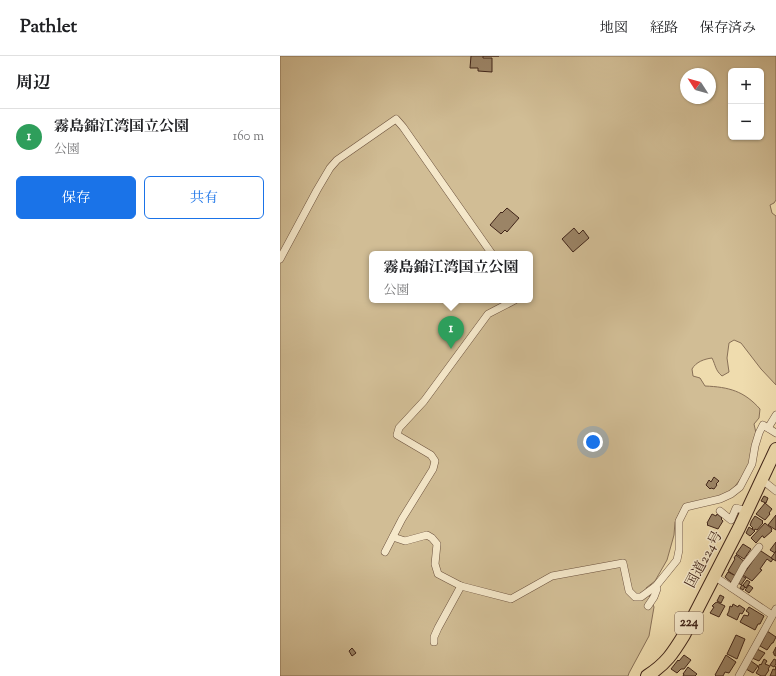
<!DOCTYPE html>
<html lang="ja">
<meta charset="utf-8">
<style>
body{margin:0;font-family:"Sorts Mill Goudy","Noto Serif JP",serif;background:#f2f2f2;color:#202124}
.controls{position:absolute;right:12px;top:12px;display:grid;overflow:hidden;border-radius:6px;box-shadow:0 1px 3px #0004}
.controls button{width:36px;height:36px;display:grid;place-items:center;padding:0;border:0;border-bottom:1px solid #e0e0e0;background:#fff;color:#202124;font:20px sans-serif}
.compass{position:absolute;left:400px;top:12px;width:36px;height:36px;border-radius:50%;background:#fff;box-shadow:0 1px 3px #0004;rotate:306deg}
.you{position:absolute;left:313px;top:386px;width:14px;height:14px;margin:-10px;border:3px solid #fff;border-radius:50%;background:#1a73e8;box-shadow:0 0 0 6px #1a73e833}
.badge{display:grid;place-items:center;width:26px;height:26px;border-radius:50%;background:#1a73e8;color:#fff;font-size:13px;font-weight:700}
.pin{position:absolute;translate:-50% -33px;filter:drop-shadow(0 1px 2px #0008)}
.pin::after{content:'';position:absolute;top:21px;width:14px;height:12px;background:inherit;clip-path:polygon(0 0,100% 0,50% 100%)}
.popup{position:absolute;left:89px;top:195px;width:164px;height:52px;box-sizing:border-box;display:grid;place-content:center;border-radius:6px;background:#fff;filter:drop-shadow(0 1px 3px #0005);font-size:13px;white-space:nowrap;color:#757577}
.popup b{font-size:15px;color:#202124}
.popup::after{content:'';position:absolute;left:50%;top:100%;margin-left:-8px;border:8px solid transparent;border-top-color:#fff}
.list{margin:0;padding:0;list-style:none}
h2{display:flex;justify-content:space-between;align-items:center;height:52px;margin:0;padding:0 16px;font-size:17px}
h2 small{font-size:13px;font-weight:400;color:#757577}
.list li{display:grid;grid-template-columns:26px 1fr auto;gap:12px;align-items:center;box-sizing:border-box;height:56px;padding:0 16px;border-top:1px solid #e0e0e0}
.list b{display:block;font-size:15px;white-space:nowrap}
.list p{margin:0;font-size:13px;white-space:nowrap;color:#757577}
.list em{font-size:13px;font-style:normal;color:#757577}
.actions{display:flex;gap:8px;padding:12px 16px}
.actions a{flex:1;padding:9px 0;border:1px solid #1a73e8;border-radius:6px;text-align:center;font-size:14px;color:#1a73e8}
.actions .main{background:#1a73e8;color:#fff}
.map{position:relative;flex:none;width:496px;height:620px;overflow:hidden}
header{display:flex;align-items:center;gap:24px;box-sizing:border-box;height:56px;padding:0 20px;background:#fff;border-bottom:1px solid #e0e0e0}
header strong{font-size:19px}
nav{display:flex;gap:22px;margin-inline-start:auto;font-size:14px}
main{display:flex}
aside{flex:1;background:#fff}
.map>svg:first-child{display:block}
.green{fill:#d1bd95;stroke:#887057;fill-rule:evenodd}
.building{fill:#9b8466;stroke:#402419}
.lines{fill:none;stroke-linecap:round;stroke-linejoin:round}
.minor-casing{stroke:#6c523e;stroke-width:8}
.trunk-casing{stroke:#402419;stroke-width:14}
.minor{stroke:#f5e8ca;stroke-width:7}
.trunk{stroke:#efdcae;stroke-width:12}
.labels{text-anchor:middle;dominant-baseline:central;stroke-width:3;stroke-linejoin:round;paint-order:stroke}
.shield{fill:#f5e8ca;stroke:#765f4e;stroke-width:1}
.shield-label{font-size:13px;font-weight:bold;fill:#402419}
.street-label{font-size:14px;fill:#402419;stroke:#f5e8ca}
</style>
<header>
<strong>Pathlet</strong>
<nav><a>地図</a><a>経路</a><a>保存済み</a></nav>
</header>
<main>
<aside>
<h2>周辺<small></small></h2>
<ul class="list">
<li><span class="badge" style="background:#2e9e5b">1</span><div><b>霧島錦江湾国立公園</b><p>公園</p></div><em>160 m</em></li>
</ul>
<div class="actions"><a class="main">保存</a><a>共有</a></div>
</aside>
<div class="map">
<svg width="496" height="620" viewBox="0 0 496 620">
<rect width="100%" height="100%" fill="#efdcae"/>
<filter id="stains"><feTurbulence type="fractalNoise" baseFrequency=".005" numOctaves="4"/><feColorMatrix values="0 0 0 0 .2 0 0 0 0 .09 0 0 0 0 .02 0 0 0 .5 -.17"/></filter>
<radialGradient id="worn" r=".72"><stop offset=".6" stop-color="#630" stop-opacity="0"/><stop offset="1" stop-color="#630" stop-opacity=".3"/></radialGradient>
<path class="green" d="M0 0H496V144L494 147 490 149 492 157 496 160V329L481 313 461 287 454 284 449 287 447 302 449 316 442 320C435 314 436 310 432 302 424 303 416 306 412 313L413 320 420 322 425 330C449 331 464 335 480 353L479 362 474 368 476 377 470 410 453 433 444 439 402 452 395 466 394 479 387 504 375 525 366 532 374 551 369 580 349 617 348 620H0ZM451 15H481V81H451ZM406 18H430V42H406ZM92 198H250V244H92Z"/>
<g class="building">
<polygon points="191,0 219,0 203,0 203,2 212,2 212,16 198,15 198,12 190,12"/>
<polygon points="227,152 239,162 227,176 225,174 221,178 210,169 221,156 222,157"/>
<polygon points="294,172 299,178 303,174 309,182 293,196 282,183"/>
<polygon points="434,421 439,425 436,428 437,429 434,433 431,432 430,433 426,429 429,424 431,426"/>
<polygon points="484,440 488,442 486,447 481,445"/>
<polygon points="485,447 492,453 489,457 490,458 485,464 476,458"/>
<polygon points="432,458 436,460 437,458 442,462 441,463 443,465 438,473 427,469 428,468 427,467"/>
<polygon points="496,459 496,474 488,469"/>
<polygon points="475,460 483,465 482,466 483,467 477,474 475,473 474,475 472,473 473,472 470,469 471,467 471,466"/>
<polygon points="485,467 492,473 491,475 492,475 484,482 483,480 482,480 476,487 471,482"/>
<polygon points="469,471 475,475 470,480 466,477"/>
<polygon points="496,486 496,495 495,497 490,494"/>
<polygon points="463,488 471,493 464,503 456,498"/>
<polygon points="478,493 493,503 491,506 487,503 480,513 482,514 472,525 463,519 474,503 472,501"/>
<polygon points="496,495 496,505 491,502"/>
<polygon points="456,499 465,506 457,521 448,515 455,503 454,502"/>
<polygon points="448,516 456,520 452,527 445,521"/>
<polygon points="462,520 466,522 461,529 457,526"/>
<polygon points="467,524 470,526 466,532 463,529"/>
<polygon points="462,529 465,531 463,534 460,532"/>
<polygon points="469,529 473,532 469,537 465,534"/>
<polygon points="440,539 444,541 441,547 437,545"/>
<polygon points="437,546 445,550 439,561 430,557 434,551 432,550 435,547"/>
<polygon points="453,548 458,551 459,549 465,553 462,558 460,557 457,564 447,559 449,555 449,554 450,550 452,551"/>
<polygon points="469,551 484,560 480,568 478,568 475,574 460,566 464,559 468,560 469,557 466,555"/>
<polygon points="487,575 496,581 493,587 492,587 487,594 480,590 485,580 485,579"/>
<polygon points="456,579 465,583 457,603 447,598"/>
<polygon points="496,591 496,600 494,599 494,597 493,597"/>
<polygon points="72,592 76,597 72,600 69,595"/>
<polygon points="477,593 485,597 479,605 472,602"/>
<polygon points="404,599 411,604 404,613 401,613 397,617 391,613 398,604 399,605"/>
<polygon points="446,599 456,606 449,617 445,616 443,620 436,620 435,619"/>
<polygon points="484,603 487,605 485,608 490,610 488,613 489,614 485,620 481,620 476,617 479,612 478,611 480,608 481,609"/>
<polygon points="494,603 496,604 496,608 494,611 490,609"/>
<polygon points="471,605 478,610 473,617 466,613"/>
<polygon points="496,610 496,620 490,620 493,613 495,614"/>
<polygon points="408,611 417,618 415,620 403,620 404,618 403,618"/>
</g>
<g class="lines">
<g class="minor-casing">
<g id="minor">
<polyline points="0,203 37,134 50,112 57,104 116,63 123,71 212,198"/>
<polyline points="488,372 496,359"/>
<polyline points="481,423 496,435"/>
<polyline points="440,455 451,464 456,452 467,455"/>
<polyline points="113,481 125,485 147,479 152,482 157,488 155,508 158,518 181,530 231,543 272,520 343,507 349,535 355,541 361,541 376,530 397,504 399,494 399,465 406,451 440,443 451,438 460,431 472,408 475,390 479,377 483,369 496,377"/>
<polyline points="105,496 122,463 153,413 155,405 151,399 117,379 119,372 144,345 208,258 235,244"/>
<polyline points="434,520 492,559"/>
<polyline points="452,532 464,510 479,491"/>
<polyline points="368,550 374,541 377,533 375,531"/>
<polyline points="154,586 154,581 158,572 181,530"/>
<polyline points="459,620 496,553"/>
</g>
</g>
<g class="trunk-casing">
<path id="trunk" d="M367 620C386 608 393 597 404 579L459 472 496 393"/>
</g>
<use href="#minor" class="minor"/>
<use href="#trunk" class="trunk"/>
</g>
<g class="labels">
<rect class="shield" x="395" y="556" width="28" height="22" rx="3"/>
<g class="shield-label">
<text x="409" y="567">224</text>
</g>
<g class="street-label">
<text transform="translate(425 504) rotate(-62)">国道224号</text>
</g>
</g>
<rect width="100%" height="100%" filter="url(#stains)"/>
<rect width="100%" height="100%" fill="url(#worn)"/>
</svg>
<div class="controls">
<button>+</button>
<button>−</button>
</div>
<svg class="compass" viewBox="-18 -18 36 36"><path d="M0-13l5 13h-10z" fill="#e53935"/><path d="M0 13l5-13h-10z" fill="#757577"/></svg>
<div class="you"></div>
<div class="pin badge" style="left:171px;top:293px;background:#2e9e5b">1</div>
<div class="popup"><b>霧島錦江湾国立公園</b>公園</div>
</div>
</main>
